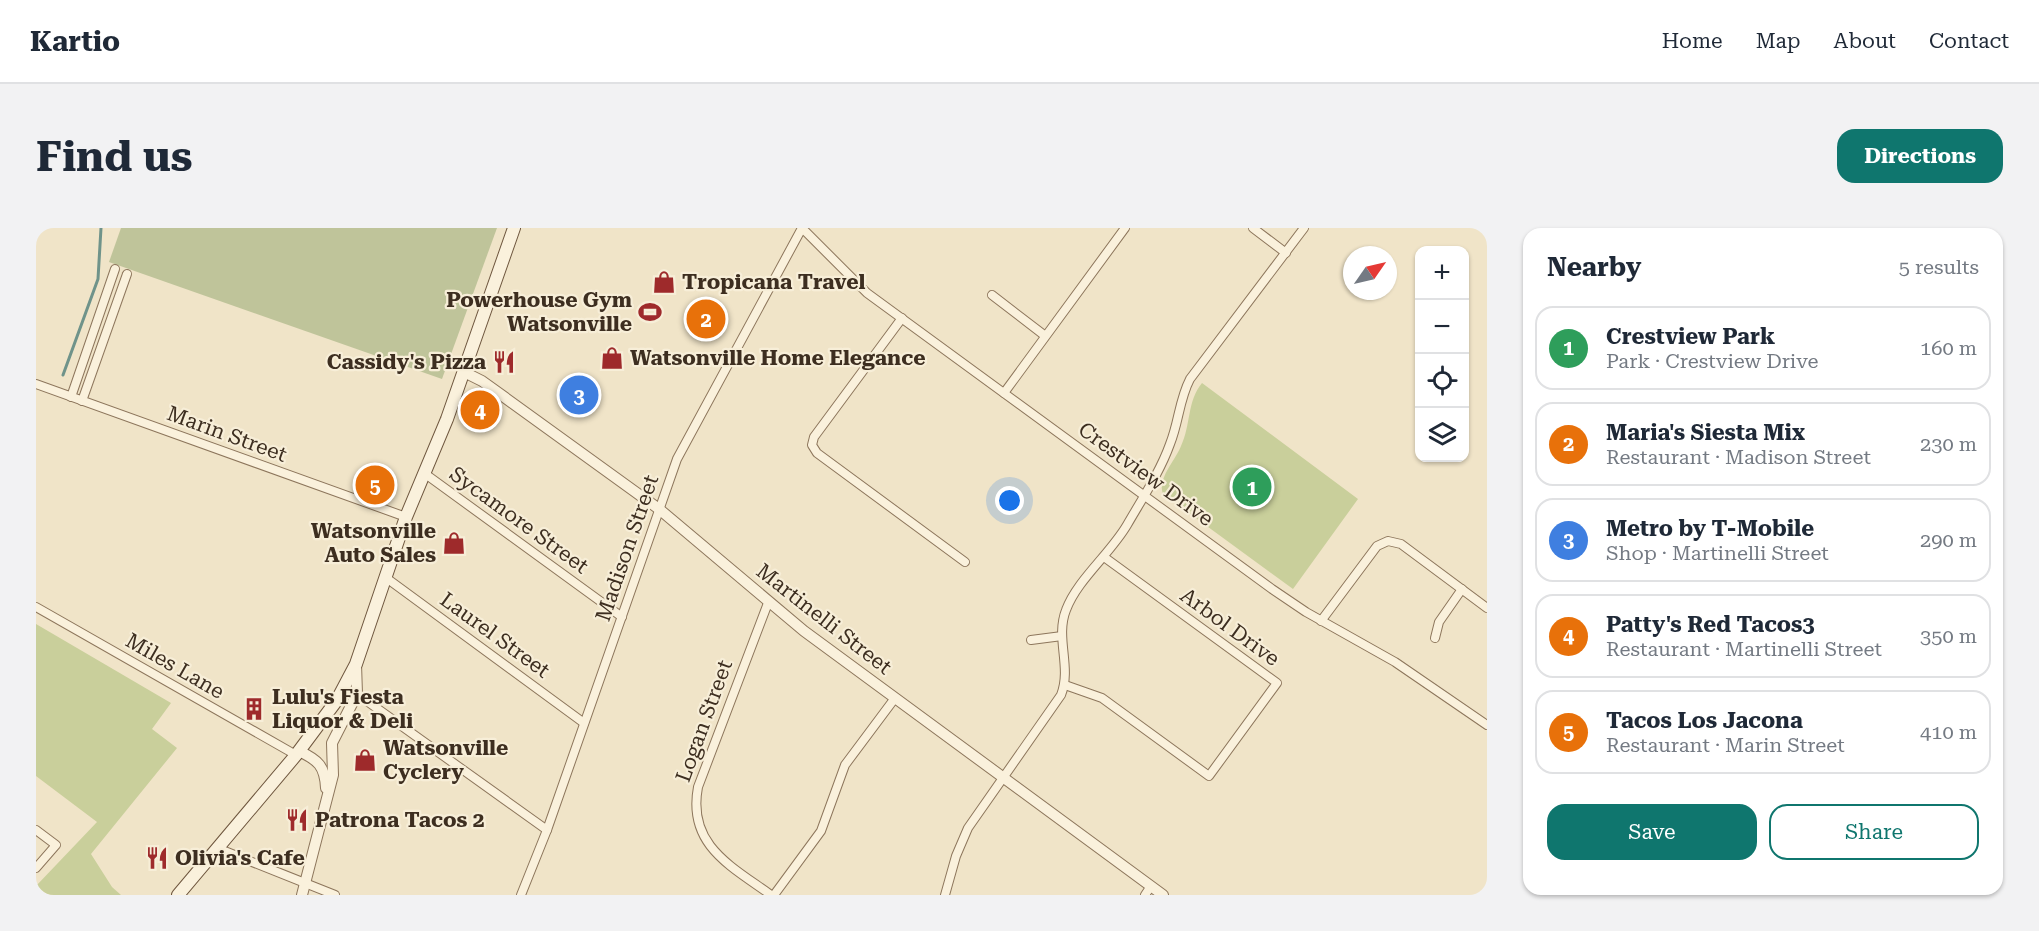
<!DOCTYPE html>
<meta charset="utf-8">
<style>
body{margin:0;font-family:"Roboto Serif",serif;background:#f2f2f3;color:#1f2937}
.controls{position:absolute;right:18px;top:18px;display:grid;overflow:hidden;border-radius:12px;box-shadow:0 2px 4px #0004}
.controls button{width:54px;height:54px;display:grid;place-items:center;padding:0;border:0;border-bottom:2px solid #e0e1e3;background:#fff;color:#1f2937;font:30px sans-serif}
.compass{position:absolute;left:1307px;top:18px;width:54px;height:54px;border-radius:50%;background:#fff;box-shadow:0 2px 4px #0004;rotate:56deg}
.you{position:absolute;left:974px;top:273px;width:21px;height:21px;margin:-15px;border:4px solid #fff;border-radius:50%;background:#1a73e8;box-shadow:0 0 0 9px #1a73e833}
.badge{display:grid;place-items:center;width:39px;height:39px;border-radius:50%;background:#0f766e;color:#fff;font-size:20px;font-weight:700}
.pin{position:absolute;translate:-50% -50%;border:3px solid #fff;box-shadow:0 2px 6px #0006}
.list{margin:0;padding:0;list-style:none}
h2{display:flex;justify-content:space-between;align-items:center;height:78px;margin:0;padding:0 24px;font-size:26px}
h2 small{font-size:20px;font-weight:400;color:#747a83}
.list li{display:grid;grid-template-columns:39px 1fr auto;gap:18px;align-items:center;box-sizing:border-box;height:84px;margin:0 12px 12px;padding:0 12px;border:2px solid #e0e1e3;border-radius:18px}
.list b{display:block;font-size:22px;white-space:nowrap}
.list p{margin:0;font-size:20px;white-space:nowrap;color:#747a83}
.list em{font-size:20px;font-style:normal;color:#747a83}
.actions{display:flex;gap:12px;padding:18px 24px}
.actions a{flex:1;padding:14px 0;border:2px solid #0f766e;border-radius:18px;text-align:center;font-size:21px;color:#0f766e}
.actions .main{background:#0f766e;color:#fff}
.icon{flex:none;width:33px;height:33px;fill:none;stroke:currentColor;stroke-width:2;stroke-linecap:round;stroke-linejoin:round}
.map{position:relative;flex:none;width:1451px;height:667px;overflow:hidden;border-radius:18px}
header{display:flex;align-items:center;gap:36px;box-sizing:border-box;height:84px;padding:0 30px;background:#fff;border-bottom:2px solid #e0e1e3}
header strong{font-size:28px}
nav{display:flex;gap:33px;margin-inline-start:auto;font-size:21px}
.intro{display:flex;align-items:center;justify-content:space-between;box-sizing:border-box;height:144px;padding:0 36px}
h1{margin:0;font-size:42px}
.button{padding:15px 27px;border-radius:18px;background:#0f766e;color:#fff;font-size:21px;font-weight:700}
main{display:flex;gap:36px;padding:0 36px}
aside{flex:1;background:#fff;border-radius:18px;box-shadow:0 2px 4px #0004}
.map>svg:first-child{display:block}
.green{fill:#c9cf9b}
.cemetery{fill:#bfc49a}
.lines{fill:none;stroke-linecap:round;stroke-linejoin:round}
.stream{stroke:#6f938a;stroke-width:3}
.minor-casing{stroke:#8d765c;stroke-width:10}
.tertiary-casing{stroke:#8d765c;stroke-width:12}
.secondary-casing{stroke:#6f573f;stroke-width:14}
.minor{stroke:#faf1dc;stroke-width:8}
.tertiary{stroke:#faf1dc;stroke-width:10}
.secondary{stroke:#faf1dc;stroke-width:12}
.labels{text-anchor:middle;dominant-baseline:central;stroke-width:4.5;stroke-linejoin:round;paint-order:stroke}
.poi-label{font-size:21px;font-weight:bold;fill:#3d2e20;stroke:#f7eed8;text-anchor:start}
.street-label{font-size:21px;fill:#3d2e20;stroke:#f7eed8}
</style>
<header>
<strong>Kartio</strong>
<nav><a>Home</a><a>Map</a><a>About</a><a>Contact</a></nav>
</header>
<div class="intro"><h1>Find us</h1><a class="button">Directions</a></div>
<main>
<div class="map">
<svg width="1451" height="667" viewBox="0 0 1451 667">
<rect width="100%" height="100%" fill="#f0e4c8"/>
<g class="green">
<path d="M1166 155 1322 271 1257 361 1127 266C1121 251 1139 233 1145 218 1155 197 1151 173 1166 155Z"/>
<polygon points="0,396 135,475 116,501 141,520 55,626 76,659 85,667 0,667 0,658 61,594 0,548"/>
</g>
<polygon class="cemetery" points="85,0 461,0 406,151 73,34"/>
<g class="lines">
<polyline class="stream" points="27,147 62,51 65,0"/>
<g class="minor-casing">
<g id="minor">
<polyline points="766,0 831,65 1236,361 1270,384 1359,434 1451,497"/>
<polyline points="1217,0 1250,25"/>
<polyline points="956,67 1008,107"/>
<polyline points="866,90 778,209 776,217 781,225 929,334"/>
<polyline points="0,156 370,289"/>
<polyline points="968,165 1089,0"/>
<polyline points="35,169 79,41"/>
<polyline points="46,173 91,46"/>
<polyline points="388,245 586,389"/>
<polyline points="349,349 548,495"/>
<path d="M732 375 662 559C651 617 695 638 735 667"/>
<polyline points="0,379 260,527"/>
<polyline points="1285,393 1341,318 1352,313 1365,316 1451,380"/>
<polyline points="1399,410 1403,394 1426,361"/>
<polyline points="995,412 1026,408"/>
<polyline points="1029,457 1066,470 1173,548 1241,455 1068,329"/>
<polyline points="321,466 511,602"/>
<polyline points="0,602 20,617 0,640"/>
<polyline points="181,620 299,667"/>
<polyline points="485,667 511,602 641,231 766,0"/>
<polyline points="738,667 785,603 809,537 859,470"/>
<path d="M909 667 920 628 932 600 1025 467C1036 439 1019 410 1030 382 1041 352 1074 326 1091 297 1106 271 1124 244 1134 216 1143 194 1143 172 1154 151L1268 0"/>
<polyline points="1109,667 1115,658"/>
</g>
</g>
<g class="tertiary-casing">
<g id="tertiary">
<polyline points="428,144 446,153 623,281 768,403 1127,667"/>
<path d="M263 523C282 532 289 538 290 560"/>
<polyline points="266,667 297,547 296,515 321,466 320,436"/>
</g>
</g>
<g class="secondary-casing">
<polyline id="secondary" points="142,667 260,527 301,472 320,436 370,289 411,191 478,0"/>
</g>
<use href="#minor" class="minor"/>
<use href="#tertiary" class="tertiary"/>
<use href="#secondary" class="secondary"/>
</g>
<defs>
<g id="shop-bare" transform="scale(1.8)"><path d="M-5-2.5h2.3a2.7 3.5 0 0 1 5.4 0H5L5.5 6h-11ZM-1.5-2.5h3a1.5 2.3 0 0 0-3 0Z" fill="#9e2a2b" stroke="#f7eed8" stroke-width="2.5" paint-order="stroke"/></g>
<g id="stadium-bare" transform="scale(1.8)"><path d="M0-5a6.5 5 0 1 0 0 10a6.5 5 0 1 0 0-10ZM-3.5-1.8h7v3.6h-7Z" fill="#9e2a2b" stroke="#f7eed8" stroke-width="2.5" paint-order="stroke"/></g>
<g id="restaurant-bare" transform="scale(1.8)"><path d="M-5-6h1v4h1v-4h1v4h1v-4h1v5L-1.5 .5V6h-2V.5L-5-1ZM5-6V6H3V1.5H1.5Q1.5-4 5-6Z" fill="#9e2a2b" stroke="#f7eed8" stroke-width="2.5" paint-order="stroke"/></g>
<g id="building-bare" transform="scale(1.8)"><path d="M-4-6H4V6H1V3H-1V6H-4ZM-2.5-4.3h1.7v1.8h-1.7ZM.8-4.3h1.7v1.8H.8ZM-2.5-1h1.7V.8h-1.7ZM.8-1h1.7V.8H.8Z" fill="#9e2a2b" stroke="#f7eed8" stroke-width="2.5" paint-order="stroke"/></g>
</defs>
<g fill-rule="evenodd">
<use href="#shop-bare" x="628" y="54"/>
<use href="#stadium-bare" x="614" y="84"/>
<use href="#shop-bare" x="576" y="130"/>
<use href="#restaurant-bare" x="468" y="134"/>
<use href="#shop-bare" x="418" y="315"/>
<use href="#building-bare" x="218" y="481"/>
<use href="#shop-bare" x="329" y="532"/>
<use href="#restaurant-bare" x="261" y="592"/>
<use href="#restaurant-bare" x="121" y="630"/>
</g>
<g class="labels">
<g class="poi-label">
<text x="646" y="54">Tropicana Travel</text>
<text x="596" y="72" text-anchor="end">Powerhouse Gym<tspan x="596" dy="24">Watsonville</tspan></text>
<text x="594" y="130">Watsonville Home Elegance</text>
<text x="450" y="134" text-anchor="end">Cassidy's Pizza</text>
<text x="400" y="303" text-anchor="end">Watsonville<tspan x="400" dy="24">Auto Sales</tspan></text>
<text x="236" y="469">Lulu's Fiesta<tspan x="236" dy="24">Liquor &amp; Deli</tspan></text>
<text x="347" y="520">Watsonville<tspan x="347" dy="24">Cyclery</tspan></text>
<text x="279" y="592">Patrona Tacos 2</text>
<text x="139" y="630">Olivia's Cafe</text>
</g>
<g class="street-label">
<text transform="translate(191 206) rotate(20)">Marin Street</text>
<text transform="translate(1110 246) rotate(36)">Crestview Drive</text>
<text transform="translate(483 292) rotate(36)">Sycamore Street</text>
<text transform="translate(591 320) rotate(-71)">Madison Street</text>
<text transform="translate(788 391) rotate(38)">Martinelli Street</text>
<text transform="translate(1194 399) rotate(36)">Arbol Drive</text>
<text transform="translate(459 407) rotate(36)">Laurel Street</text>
<text transform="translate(139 438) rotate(30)">Miles Lane</text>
<text transform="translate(668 493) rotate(-70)">Logan Street</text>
</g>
</g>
</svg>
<div class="controls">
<button>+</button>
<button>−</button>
<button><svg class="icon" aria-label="locate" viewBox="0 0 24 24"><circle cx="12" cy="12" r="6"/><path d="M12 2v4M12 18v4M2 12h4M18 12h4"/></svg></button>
<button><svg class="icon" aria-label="layers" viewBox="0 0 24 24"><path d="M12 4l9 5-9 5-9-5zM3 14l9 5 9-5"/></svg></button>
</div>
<svg class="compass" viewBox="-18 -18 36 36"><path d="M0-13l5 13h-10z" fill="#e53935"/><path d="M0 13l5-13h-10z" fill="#747a83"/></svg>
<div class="you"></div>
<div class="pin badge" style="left:1216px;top:259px;background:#2e9e5b">1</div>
<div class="pin badge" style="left:670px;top:91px;background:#e8710a">2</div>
<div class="pin badge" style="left:543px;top:167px;background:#3f7fe0">3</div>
<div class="pin badge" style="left:444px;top:182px;background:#e8710a">4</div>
<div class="pin badge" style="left:339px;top:257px;background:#e8710a">5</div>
</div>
<aside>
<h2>Nearby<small>5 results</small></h2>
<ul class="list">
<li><span class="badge" style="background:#2e9e5b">1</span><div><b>Crestview Park</b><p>Park · Crestview Drive</p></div><em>160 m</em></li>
<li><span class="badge" style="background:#e8710a">2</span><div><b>Maria's Siesta Mix</b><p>Restaurant · Madison Street</p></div><em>230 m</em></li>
<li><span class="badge" style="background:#3f7fe0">3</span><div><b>Metro by T-Mobile</b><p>Shop · Martinelli Street</p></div><em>290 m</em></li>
<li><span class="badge" style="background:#e8710a">4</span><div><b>Patty's Red Tacos3</b><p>Restaurant · Martinelli Street</p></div><em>350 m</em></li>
<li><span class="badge" style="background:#e8710a">5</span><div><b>Tacos Los Jacona</b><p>Restaurant · Marin Street</p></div><em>410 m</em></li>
</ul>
<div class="actions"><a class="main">Save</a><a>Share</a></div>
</aside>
</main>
